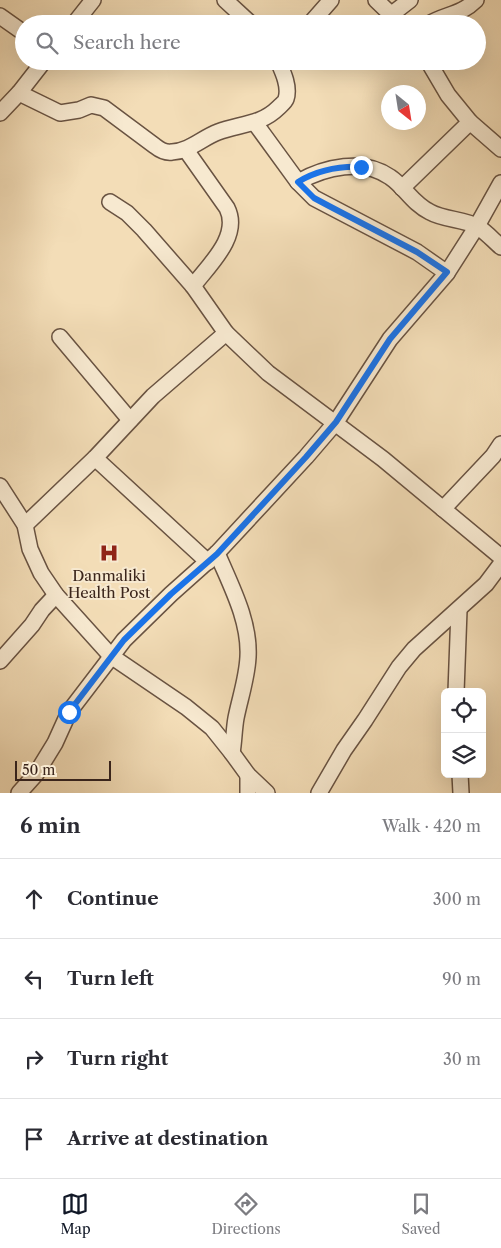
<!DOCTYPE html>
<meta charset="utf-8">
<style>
body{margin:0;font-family:"Libre Caslon Text",serif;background:#f2f2f3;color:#2b2b33}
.controls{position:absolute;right:15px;bottom:15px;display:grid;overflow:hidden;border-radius:8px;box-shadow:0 5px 20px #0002}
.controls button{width:45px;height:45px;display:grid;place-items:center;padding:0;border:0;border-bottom:1px solid #e1e1e2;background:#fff;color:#2b2b33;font:25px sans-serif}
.compass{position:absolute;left:381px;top:85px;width:45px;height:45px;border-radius:50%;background:#fff;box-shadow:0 5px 20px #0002;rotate:150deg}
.scale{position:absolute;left:15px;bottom:12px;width:96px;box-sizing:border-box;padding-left:5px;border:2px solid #3b251b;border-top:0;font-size:14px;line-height:18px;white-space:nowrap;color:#3b251b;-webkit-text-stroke:4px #f7e9d0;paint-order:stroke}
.stop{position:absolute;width:15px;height:15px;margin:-11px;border:4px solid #1a73e8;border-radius:50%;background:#fff}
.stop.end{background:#1a73e8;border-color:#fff;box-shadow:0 1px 5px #0008}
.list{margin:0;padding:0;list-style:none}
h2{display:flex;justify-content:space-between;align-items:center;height:65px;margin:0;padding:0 20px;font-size:21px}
h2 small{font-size:16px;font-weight:400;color:#7c7c81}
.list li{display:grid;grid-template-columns:32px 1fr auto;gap:15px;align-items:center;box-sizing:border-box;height:80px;padding:0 20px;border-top:1px solid #e1e1e2}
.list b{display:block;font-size:19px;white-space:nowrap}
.list em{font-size:16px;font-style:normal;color:#7c7c81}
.icon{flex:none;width:28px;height:28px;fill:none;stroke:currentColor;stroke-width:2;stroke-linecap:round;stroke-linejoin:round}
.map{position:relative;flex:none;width:501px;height:793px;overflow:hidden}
.search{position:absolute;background:#fff;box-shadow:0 5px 20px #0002;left:15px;right:15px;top:15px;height:55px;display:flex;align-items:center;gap:12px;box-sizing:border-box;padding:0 18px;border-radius:28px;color:#7c7c81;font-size:19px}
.sheet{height:385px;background:#fff}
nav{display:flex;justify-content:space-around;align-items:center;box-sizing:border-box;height:70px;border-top:1px solid #e1e1e2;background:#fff;font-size:14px;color:#7c7c81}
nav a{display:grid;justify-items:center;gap:2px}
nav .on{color:#111827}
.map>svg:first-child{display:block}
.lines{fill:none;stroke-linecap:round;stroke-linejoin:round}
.street-casing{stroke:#695342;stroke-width:18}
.street{stroke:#f7e9d0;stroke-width:15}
.route{stroke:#1a73e8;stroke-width:6}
.labels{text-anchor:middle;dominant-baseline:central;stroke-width:4;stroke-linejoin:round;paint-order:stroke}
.poi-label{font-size:15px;fill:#3b251b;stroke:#f7e9d0}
</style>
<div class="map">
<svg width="501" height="793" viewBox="0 0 501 793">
<rect width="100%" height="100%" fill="#f3ddb7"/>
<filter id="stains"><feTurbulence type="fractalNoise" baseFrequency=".004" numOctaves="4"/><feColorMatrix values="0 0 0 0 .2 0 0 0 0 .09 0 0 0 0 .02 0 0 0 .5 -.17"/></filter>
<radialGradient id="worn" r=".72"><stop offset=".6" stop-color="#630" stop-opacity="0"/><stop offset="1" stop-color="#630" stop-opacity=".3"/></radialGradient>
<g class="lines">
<g class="street-casing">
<g id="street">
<polyline points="225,0 251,24"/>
<polyline points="376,0 401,24"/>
<polyline points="392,14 410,0"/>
<polyline points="0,16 24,33"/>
<polyline points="74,24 93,0"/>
<polyline points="310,24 331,0"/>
<path d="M429 24C446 14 461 15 476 0"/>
<polyline points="428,61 448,95 470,122 501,149"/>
<path d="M19 93 60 113 79 110 91 105 104 108 155 146C160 150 165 153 172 152 190 151 202 138 218 132 239 124 261 125 278 108 281 105 285 102 286 99 290 87 283 72 278 61"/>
<polyline points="0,113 19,93 44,61"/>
<polyline points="255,123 298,182 314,198 417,252 447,273"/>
<path d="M186 150 227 208C241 236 209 265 193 286"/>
<path d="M298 182C325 167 363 158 390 177 405 187 412 203 430 212 444 220 465 219 478 227 486 232 494 241 501 247"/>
<polyline points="402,188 470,122"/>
<polyline points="110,202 127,213 144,230 193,286 226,333 268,373 383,459 501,557"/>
<polyline points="60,337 130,420"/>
<polyline points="95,458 208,562"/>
<polyline points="0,486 25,525 30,549 41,573 56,595 111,656 186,707 212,728 232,753 248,775 267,793"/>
<polyline points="443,509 493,456 501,444"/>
<polyline points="25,525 95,458 153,396 226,333"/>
<path d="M217 553C231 586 250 621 248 657 247 678 240 698 236 718 234 729 234 741 232 753"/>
<polyline points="0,661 32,625 42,610 56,595"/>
<polyline points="456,692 459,610"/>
<polyline points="460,774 461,793"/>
<polyline points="248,775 248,793"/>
<polyline points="19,793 36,774 55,743 69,712 124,640 171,594 217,553 306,457 336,422 390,339 447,273 477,226 501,183"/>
<polyline points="319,793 344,750 365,720 399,667 414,649 486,584 501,564"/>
</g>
</g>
<use href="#street" class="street"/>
</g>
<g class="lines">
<path class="route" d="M69 712 124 640 171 594 217 554 306 457 336 422 390 339 447 272 417 252 329 206 314 198 298 182C318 170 338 166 361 167"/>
</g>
<defs>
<g id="hospital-bare" transform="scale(1.5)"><path d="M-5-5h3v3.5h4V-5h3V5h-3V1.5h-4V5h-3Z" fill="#8f2418" stroke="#f7e9d0" stroke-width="2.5" paint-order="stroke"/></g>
</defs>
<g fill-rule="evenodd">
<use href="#hospital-bare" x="109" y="553"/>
</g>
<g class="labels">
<g class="poi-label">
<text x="109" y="575">Danmaliki<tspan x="109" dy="17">Health Post</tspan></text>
</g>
</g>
<rect width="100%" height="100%" filter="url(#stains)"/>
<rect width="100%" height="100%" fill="url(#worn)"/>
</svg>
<div class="controls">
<button><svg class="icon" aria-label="locate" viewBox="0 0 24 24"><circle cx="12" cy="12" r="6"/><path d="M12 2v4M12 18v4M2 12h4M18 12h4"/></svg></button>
<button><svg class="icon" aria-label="layers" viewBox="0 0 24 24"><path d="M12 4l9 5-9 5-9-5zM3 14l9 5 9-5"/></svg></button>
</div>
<svg class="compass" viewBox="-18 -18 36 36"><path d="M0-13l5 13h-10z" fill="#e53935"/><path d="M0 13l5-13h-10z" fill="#7c7c81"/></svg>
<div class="scale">50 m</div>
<div class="stop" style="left:69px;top:712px"></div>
<div class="stop end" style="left:361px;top:167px"></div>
<div class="search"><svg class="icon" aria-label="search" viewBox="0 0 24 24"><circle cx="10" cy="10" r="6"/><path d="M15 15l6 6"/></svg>Search here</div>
</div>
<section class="sheet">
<h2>6 min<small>Walk · 420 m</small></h2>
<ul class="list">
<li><svg class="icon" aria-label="ahead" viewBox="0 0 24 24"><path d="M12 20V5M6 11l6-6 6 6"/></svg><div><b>Continue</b></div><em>300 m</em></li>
<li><svg class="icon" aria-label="left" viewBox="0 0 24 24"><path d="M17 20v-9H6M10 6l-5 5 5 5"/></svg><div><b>Turn left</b></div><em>90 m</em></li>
<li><svg class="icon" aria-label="right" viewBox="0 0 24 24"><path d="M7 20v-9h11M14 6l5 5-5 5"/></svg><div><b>Turn right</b></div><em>30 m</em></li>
<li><svg class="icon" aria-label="arrive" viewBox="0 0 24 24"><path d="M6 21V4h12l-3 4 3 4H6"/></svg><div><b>Arrive at destination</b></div></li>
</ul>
</section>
<nav>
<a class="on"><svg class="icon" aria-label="map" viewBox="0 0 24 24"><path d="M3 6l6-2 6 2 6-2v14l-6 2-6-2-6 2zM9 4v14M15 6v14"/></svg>Map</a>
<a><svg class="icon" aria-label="directions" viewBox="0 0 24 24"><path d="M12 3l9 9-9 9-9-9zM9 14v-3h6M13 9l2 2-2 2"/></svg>Directions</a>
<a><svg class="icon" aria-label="saved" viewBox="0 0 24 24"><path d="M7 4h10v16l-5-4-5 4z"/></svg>Saved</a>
</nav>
